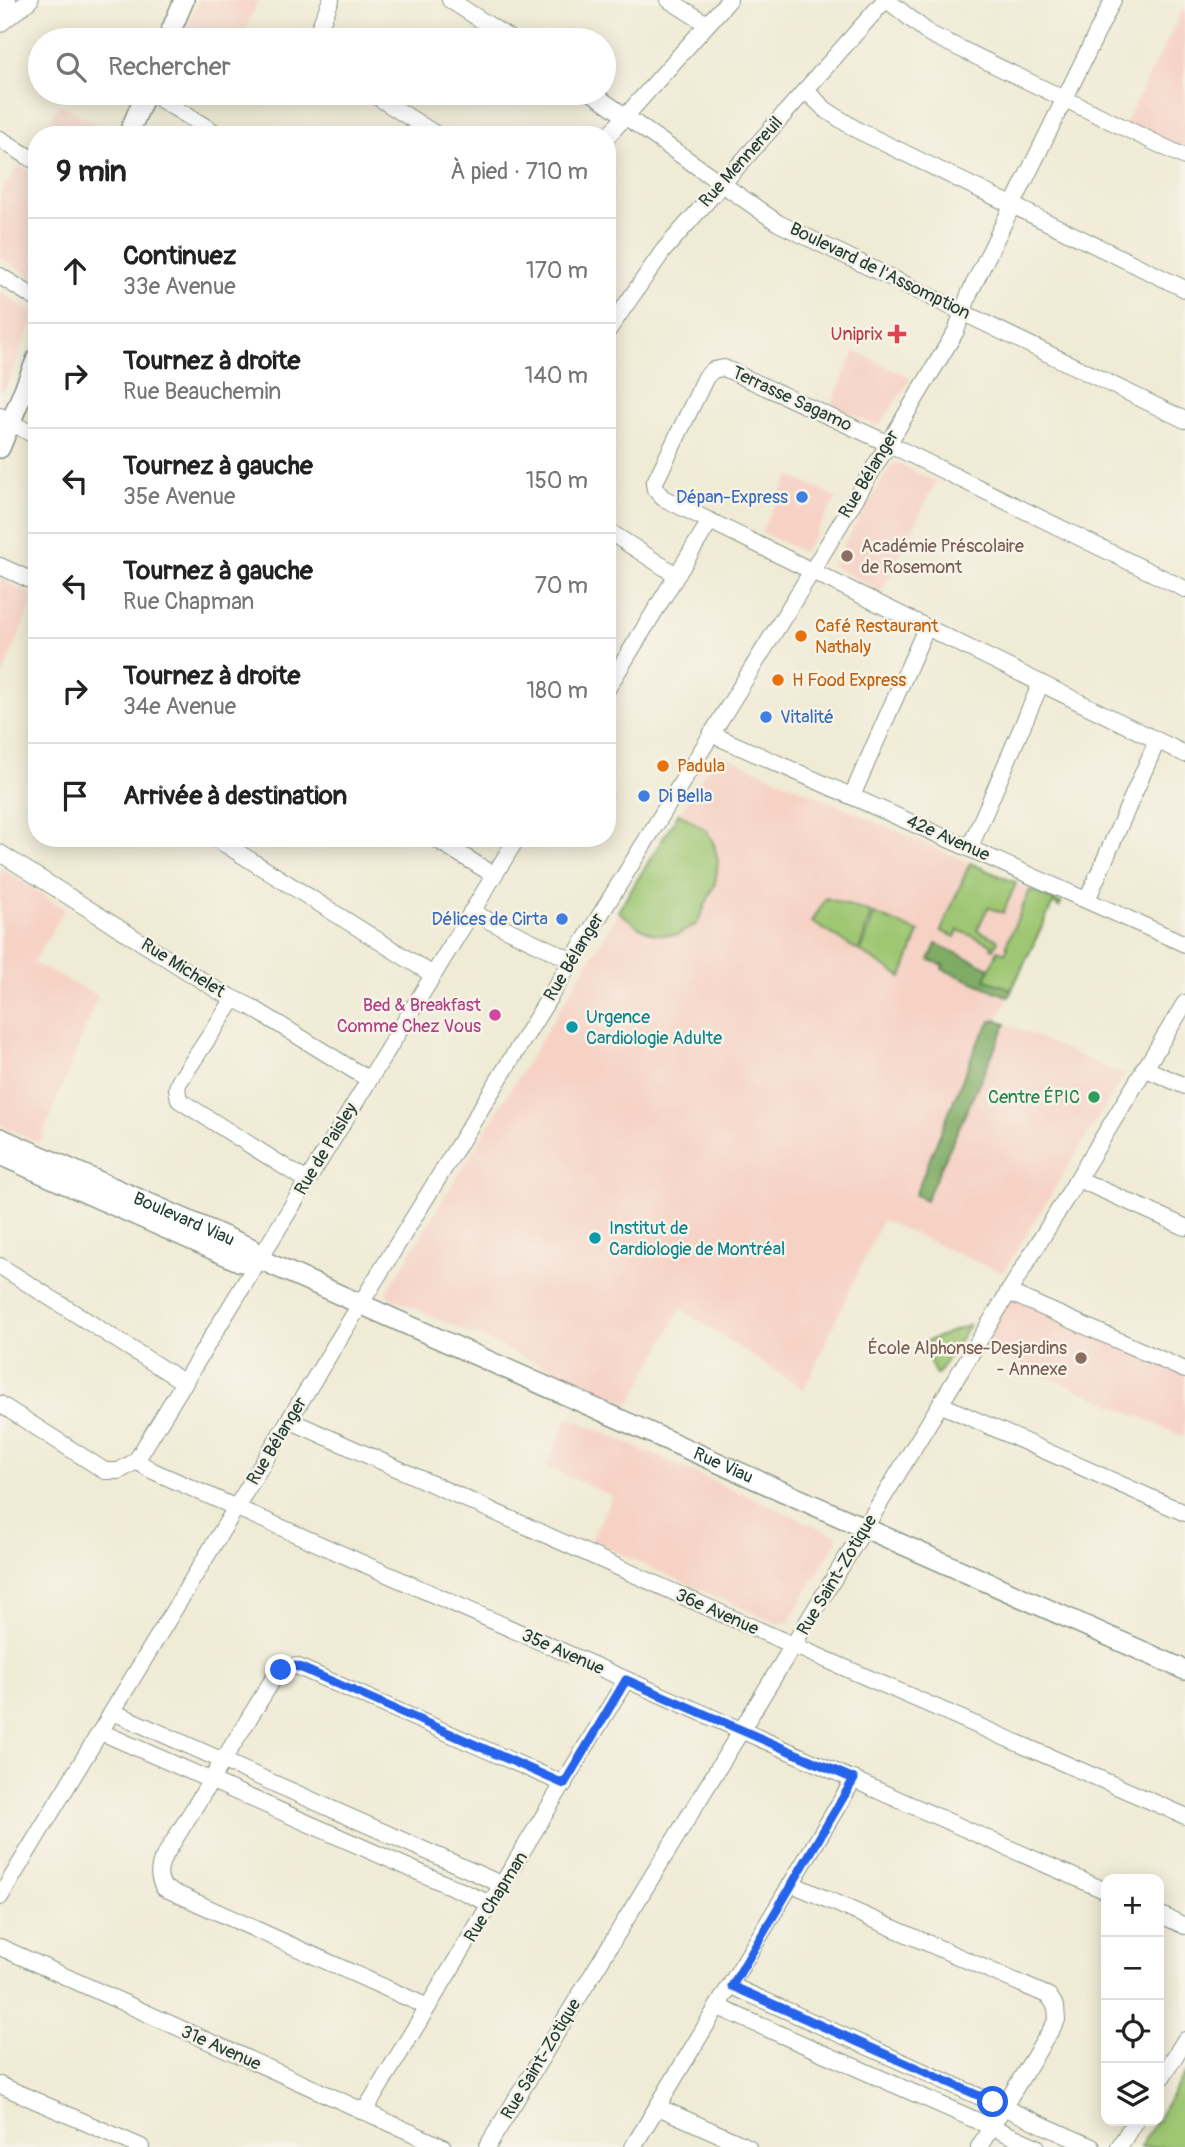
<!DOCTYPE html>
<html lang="fr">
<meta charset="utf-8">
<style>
body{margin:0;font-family:Pangolin,sans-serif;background:#f2f2f2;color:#222}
.controls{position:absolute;right:21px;bottom:21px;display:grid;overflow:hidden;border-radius:14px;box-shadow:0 4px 18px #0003}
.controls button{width:63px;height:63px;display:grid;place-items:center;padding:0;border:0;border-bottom:2px solid #e0e0e0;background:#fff;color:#222;font:35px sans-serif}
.stop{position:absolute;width:21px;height:21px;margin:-16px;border:5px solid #2563eb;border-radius:50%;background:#fff}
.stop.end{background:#2563eb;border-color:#fff;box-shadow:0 2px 7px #0008}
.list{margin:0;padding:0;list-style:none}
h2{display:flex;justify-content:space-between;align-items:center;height:91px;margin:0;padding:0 28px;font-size:30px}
h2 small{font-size:23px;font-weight:400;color:#767676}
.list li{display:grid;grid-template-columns:46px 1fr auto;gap:21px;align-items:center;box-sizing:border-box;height:105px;padding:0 28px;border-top:2px solid #e0e0e0}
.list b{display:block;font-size:26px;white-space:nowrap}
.list p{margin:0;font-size:23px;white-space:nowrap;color:#767676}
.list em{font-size:23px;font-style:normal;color:#767676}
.icon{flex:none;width:38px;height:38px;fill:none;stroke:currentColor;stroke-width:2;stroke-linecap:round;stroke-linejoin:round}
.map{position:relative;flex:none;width:1185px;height:2147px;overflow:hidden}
.search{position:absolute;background:#fff;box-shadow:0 4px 18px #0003;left:28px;top:28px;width:588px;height:77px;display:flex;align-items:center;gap:18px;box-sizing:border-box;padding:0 24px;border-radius:38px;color:#767676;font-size:26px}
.panel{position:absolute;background:#fff;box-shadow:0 4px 18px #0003;left:28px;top:126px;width:588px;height:721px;border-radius:28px}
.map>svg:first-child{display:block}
.built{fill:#f6d2c5}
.green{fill:#9fc773;stroke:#5f8254;stroke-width:2}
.forest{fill:#7fac65;stroke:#4f744c;stroke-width:2}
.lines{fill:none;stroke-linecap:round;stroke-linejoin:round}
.minor-casing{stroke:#889484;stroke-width:18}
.major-casing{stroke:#889484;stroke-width:22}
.minor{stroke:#fff;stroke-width:16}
.major{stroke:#fff;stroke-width:19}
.route{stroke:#2563eb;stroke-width:9}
.health-dot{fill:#e0444e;stroke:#f7f3e8;stroke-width:2.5}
.shop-dot{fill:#3f7fe0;stroke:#f7f3e8;stroke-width:2.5}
.education-dot{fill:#8d6e63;stroke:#f7f3e8;stroke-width:2.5}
.food-dot{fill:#e8710a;stroke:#f7f3e8;stroke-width:2.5}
.hotel-dot{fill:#d1479c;stroke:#f7f3e8;stroke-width:2.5}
.culture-dot{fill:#0f9aa8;stroke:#f7f3e8;stroke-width:2.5}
.leisure-dot{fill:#2e9e5b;stroke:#f7f3e8;stroke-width:2.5}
.labels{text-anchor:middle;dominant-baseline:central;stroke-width:5;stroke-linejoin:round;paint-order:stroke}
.street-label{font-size:18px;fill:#1f3d34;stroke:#f7f3e8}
.health-label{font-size:18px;fill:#be3a42;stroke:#f7f3e8;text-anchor:end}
.shop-label{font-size:18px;fill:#366cbe;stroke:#f7f3e8;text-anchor:end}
.education-label{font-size:18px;fill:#785e54;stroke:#f7f3e8;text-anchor:start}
.food-label{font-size:18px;fill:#c56008;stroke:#f7f3e8;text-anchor:start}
.hotel-label{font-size:18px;fill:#b23c85;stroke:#f7f3e8;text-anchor:end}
.culture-label{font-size:18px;fill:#0d838f;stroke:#f7f3e8;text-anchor:start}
.leisure-label{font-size:18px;fill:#27864d;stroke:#f7f3e8;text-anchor:end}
</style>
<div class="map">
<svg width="1185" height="2147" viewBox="0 0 1185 2147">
<rect width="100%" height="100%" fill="#f7f3e8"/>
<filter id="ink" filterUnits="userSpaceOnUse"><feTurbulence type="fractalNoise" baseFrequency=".0143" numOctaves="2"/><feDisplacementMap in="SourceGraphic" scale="14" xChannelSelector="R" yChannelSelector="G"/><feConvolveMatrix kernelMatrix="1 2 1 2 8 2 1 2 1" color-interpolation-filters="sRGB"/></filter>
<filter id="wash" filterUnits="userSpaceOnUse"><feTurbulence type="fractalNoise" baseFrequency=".00686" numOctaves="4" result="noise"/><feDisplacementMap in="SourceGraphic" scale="28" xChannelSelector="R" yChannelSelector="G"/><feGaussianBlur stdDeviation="1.57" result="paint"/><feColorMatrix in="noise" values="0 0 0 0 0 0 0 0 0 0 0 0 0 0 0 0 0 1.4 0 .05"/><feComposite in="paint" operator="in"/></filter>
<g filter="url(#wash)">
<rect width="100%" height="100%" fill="#f0ebd5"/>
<g class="built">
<polygon points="199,0 258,0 242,40 182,40"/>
<polygon points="1185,5 1185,157 1123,127"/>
<polygon points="60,104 111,133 110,135 40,135"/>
<polygon points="19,166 37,178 37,280 0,257 0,194"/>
<polygon points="0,292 35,314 6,387 0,392"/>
<polygon points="855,351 911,378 880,425 875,425 831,405"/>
<polygon points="898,463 936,482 882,592 835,568 832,563 891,466"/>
<polygon points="790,475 837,498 806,549 802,552 761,532"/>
<polygon points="0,579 35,596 0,682"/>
<polygon points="717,752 1054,900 998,1020 1124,1075 1003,1273 882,1220 804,1390 681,1309 630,1404 391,1298 386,1293"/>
<polygon points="0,868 65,909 33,963 98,996 40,1143 0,1125"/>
<polygon points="1008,1292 1185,1370 1185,1437 977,1345"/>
<polygon points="568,1417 836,1535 837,1541 788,1622 778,1624 591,1541 612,1496 547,1467"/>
</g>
<g class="green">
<polygon points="679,813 707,831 714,844 718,861 715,883 697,924 677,935 654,934 639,927 618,911"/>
<polygon points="970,863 1016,883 1003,913 988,907 977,930 998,940 994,949 991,948 992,944 958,930 955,937 941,931"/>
<polygon points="1030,890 1061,903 1059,907 1053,903 1012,989 985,980 998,950 1005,953 1008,946 1006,945"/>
<polygon points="826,898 871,913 859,951 812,922"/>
<polygon points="874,914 919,932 902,977 861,952"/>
<polygon points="969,1325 937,1375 936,1375 925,1352 927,1341"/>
<polygon points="1185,2073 1185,2147 1140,2147 1156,2121 1159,2121 1159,2116"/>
</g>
<g class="forest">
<polygon points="936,944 990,968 985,980 1012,989 1009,997 942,969 944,965 929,960"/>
<polygon points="998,1020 1006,1024 926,1200 915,1195 976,1046 991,1021"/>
</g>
</g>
<g filter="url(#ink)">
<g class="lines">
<g class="minor-casing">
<g id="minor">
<polyline points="450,0 512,40"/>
<polyline points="669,0 707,24"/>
<polyline points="887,0 930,34 1185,157"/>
<polyline points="0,5 8,0"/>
<polyline points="0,24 30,0"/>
<polyline points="314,40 331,0"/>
<polyline points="805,90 826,110 857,130 1185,289"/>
<polyline points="150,93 219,135"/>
<polyline points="371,93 437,135"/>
<polyline points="592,93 778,223 1185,420"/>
<polyline points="607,137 729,0"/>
<polyline points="0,139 37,162"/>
<polyline points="0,276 37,299"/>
<polyline points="607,332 663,251 885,0"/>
<polyline points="0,416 37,437"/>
<polyline points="607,530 676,575"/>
<polyline points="0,566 37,583"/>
<polyline points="1185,589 887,443 724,368 713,370 706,377 654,484 655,489 663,498 1185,754"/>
<polyline points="607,689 710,521"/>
<polyline points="711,734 1185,944"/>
<polyline points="852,796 926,628"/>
<polyline points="215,838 433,975"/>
<polyline points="434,838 494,875"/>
<polyline points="970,847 1041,683"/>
<polyline points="0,853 217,990 251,1007 368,1079"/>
<polyline points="1087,900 1157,741"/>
<polyline points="471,912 571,960"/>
<polyline points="234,999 179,1082 177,1088 179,1100 307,1181"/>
<polyline points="1144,1068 1185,1086"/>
<polyline points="1078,1179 1185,1227"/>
<polyline points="0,1266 185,1383"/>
<polyline points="1008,1292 1185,1370"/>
<polyline points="0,1404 105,1471 119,1471 136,1461 517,838"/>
<polyline points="942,1405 1185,1513"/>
<polyline points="289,1420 772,1636 1185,1816"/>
<polyline points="136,1461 153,1471 1106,1891"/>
<polyline points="113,1712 503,1885"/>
<polyline points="101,1732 491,1904"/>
<polyline points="792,1884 1049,1996 1056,2007 1057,2020 979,2147"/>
<polyline points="0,1897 289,1420 812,571 956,331 970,292 1113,0"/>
<polyline points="1159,1914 1185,1926"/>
<polyline points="0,1947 443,2147"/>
<polyline points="732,1986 1092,2147"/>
<path d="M428 2007 164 1888C158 1878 158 1871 162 1860L275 1676 280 1670 296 1666 564 1784"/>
<polyline points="718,2007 1037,2147"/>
<polyline points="1159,2082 1185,2040"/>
<polyline points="0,2085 141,2147"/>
<polyline points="658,2107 748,2147"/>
<polyline points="364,2112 626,1680"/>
<polyline points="487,2147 1185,1003"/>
<polyline points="633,2147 854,1779"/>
<polyline points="1119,2147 1135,2121"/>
</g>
</g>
<g class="major-casing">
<g id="major">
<polyline points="167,40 184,0"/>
<polyline points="128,135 146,93"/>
<polyline points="0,448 37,358"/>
<path id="s1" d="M0 1138 251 1248 259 1259"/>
<polyline points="0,1155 241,1262 259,1259"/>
<path id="s2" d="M259 1259 1185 1670"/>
</g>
</g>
<use href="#minor" class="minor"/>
<use href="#major" class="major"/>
</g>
</g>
<g class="lines" filter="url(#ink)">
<polyline class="route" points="281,1670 296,1666 304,1669 564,1784 626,1680 854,1779 732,1986 993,2102"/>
</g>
<path class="health-dot" d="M893.5 323.5h7v7h7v7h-7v7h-7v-7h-7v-7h7z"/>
<g class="shop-dot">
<circle cx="802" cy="497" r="7"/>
<circle cx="766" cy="717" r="7"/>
<circle cx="644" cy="796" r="7"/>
<circle cx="562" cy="919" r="7"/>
</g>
<g class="education-dot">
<circle cx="847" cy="556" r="7"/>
<circle cx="1081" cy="1358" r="7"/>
</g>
<g class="food-dot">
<circle cx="801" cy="636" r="7"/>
<circle cx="778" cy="680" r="7"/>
<circle cx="663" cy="766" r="7"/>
</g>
<circle class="hotel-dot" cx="495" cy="1015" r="7"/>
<g class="culture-dot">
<circle cx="572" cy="1027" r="7"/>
<circle cx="595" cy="1238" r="7"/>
</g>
<circle class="leisure-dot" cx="1094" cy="1097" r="7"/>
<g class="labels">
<g class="street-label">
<text transform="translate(741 162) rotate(-48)">Rue Mennereuil</text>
<text transform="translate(880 271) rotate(26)">Boulevard de l'Assomption</text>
<text transform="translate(792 399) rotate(25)">Terrasse Sagamo</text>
<text transform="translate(869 474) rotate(-59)">Rue Bélanger</text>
<text transform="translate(948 838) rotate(24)">42e Avenue</text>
<text transform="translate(574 957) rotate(-59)">Rue Bélanger</text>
<text transform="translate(183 968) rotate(32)">Rue Michelet</text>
<text transform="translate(326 1149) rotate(-59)">Rue de Paisley</text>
<text stroke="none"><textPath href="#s1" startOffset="201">Boulevard Viau</textPath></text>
<text transform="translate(277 1441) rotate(-59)">Rue Bélanger</text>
<text stroke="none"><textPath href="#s2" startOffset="508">Rue Viau</textPath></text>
<text transform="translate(837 1575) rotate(-59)">Rue Saint-Zotique</text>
<text transform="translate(717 1612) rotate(24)">36e Avenue</text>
<text transform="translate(563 1652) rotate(24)">35e Avenue</text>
<text transform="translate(496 1897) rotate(-58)">Rue Chapman</text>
<text transform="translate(221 2048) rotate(24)">31e Avenue</text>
<text transform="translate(541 2059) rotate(-59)">Rue Saint-Zotique</text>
</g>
<g class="health-label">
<text x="883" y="334">Uniprix</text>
</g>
<g class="shop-label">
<text x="788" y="497">Dépan-Express</text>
<text x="780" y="717" text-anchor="start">Vitalité</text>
<text x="658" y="796" text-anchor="start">Di Bella</text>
<text x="548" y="919">Délices de Cirta</text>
</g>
<g class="education-label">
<text x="861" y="546">Académie Préscolaire<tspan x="861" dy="21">de Rosemont</tspan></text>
<text x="1067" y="1348" text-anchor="end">École Alphonse-Desjardins<tspan x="1067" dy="21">- Annexe</tspan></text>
</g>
<g class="food-label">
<text x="815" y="626">Café Restaurant<tspan x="815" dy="21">Nathaly</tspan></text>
<text x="792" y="680">H Food Express</text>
<text x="677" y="766">Padula</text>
</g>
<g class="hotel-label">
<text x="481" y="1005">Bed &amp; Breakfast<tspan x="481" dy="21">Comme Chez Vous</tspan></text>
</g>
<g class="culture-label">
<text x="586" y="1017">Urgence<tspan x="586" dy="21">Cardiologie Adulte</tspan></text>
<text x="609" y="1228">Institut de<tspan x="609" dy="21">Cardiologie de Montréal</tspan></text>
</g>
<g class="leisure-label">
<text x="1080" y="1097">Centre ÉPIC</text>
</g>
</g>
</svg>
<div class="controls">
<button>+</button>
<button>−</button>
<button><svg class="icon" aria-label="locate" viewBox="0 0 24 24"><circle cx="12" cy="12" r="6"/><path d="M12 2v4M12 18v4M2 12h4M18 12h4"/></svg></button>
<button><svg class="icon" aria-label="layers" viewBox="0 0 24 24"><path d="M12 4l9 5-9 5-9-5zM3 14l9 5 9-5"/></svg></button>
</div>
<div class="stop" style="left:993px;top:2102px"></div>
<div class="stop end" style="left:281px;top:1670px"></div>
<div class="search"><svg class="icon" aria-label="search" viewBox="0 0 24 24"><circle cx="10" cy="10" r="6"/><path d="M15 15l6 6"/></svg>Rechercher</div>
<section class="panel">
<h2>9 min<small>À pied · 710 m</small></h2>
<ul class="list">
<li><svg class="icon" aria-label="ahead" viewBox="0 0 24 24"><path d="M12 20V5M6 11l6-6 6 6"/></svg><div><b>Continuez</b><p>33e Avenue</p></div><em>170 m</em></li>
<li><svg class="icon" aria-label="right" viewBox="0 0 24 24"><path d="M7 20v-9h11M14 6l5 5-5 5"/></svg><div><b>Tournez à droite</b><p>Rue Beauchemin</p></div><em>140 m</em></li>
<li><svg class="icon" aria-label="left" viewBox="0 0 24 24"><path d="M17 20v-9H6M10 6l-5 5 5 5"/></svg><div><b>Tournez à gauche</b><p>35e Avenue</p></div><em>150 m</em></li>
<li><svg class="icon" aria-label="left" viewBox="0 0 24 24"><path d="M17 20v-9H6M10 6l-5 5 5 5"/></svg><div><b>Tournez à gauche</b><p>Rue Chapman</p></div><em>70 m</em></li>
<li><svg class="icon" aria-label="right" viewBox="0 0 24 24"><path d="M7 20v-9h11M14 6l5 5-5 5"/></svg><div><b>Tournez à droite</b><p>34e Avenue</p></div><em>180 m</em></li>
<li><svg class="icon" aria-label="arrive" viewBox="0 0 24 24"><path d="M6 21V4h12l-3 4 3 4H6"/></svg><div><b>Arrivée à destination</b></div></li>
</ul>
</section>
</div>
